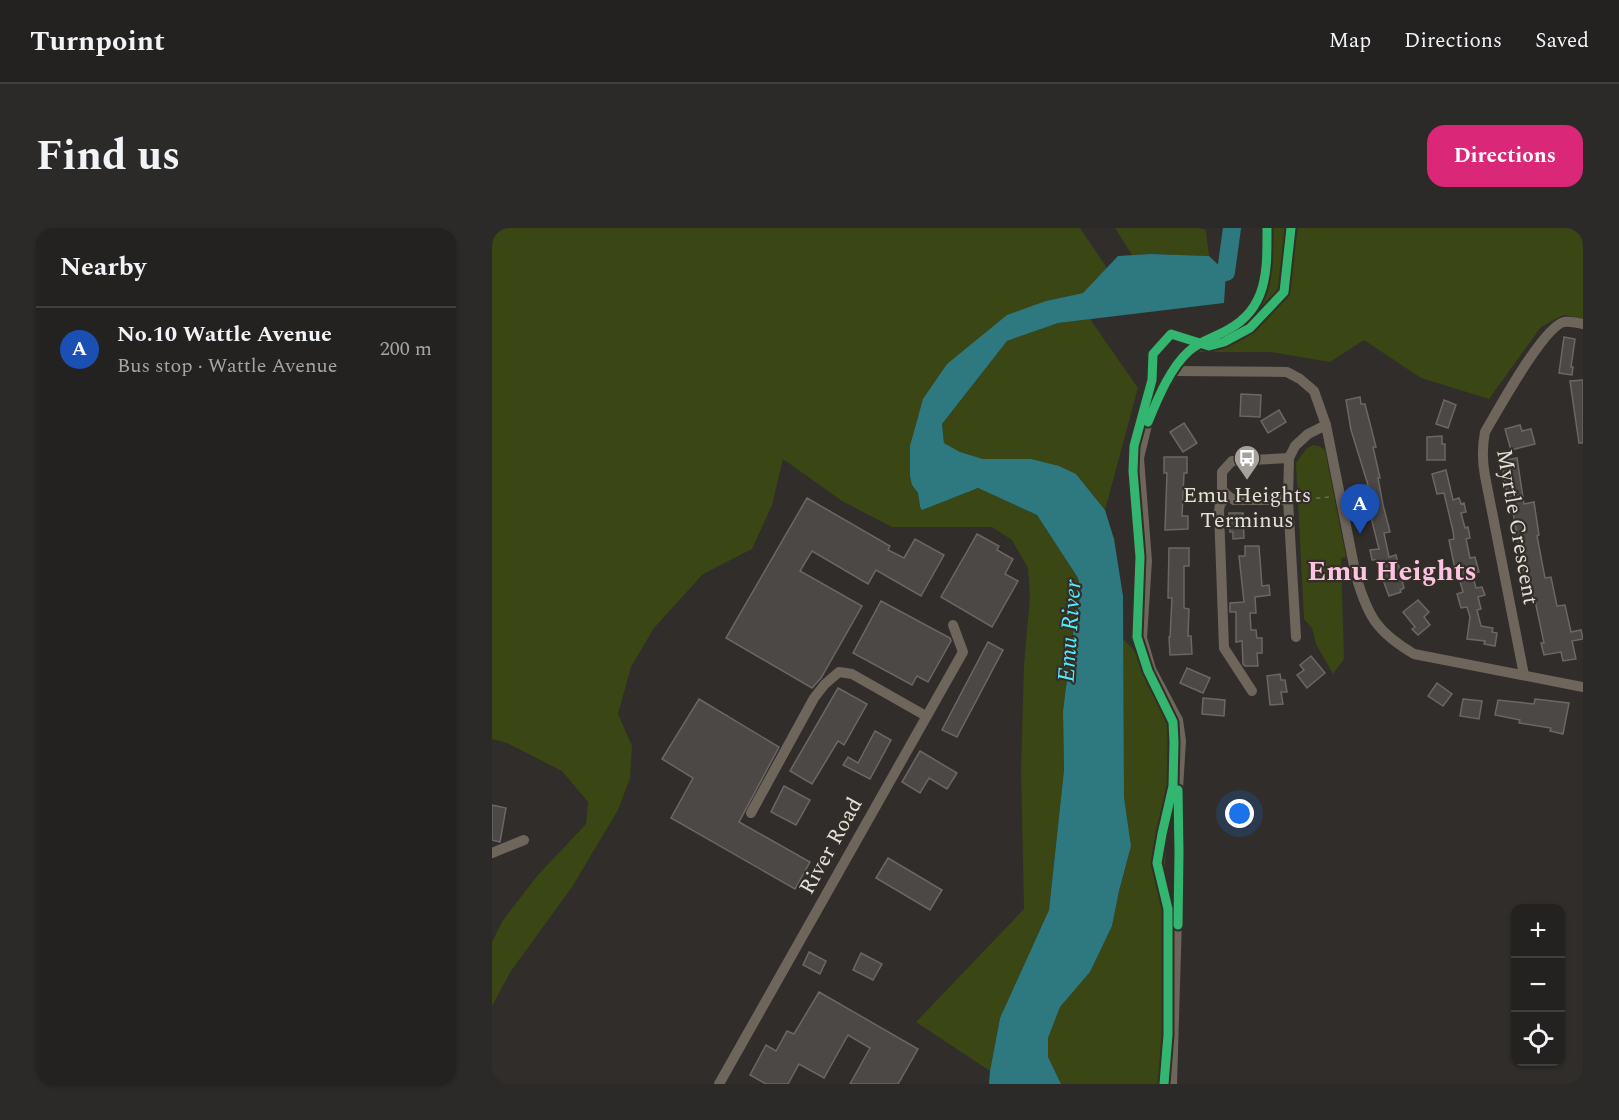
<!DOCTYPE html>
<meta charset="utf-8">
<style>
body{margin:0;font-family:Spectral,serif;background:#2c2a29;color:#f1f3f6}
.controls{position:absolute;right:18px;bottom:18px;display:grid;overflow:hidden;border-radius:12px;box-shadow:0 2px 4px #0004}
.controls button{width:54px;height:54px;display:grid;place-items:center;padding:0;border:0;border-bottom:2px solid #413f3e;background:#242220;color:#f1f3f6;font:30px sans-serif}
.you{position:absolute;left:748px;top:586px;width:21px;height:21px;margin:-15px;border:4px solid #fff;border-radius:50%;background:#1a73e8;box-shadow:0 0 0 9px #1a73e833}
.badge{display:grid;place-items:center;width:39px;height:39px;border-radius:50%;background:#db2777;color:#fff;font-size:20px;font-weight:700}
.pin{position:absolute;translate:-50% -50px;filter:drop-shadow(0 2px 3px #0008)}
.pin::after{content:'';position:absolute;top:32px;width:21px;height:18px;background:inherit;clip-path:polygon(0 0,100% 0,50% 100%)}
.list{margin:0;padding:0;list-style:none}
h2{display:flex;justify-content:space-between;align-items:center;height:78px;margin:0;padding:0 24px;font-size:26px}
h2 small{font-size:20px;font-weight:400;color:#a3a4a5}
.list li{display:grid;grid-template-columns:39px 1fr auto;gap:18px;align-items:center;box-sizing:border-box;height:84px;padding:0 24px;border-top:2px solid #413f3e}
.list b{display:block;font-size:22px;white-space:nowrap}
.list p{margin:0;font-size:20px;white-space:nowrap;color:#a3a4a5}
.list em{font-size:20px;font-style:normal;color:#a3a4a5}
.icon{flex:none;width:33px;height:33px;fill:none;stroke:currentColor;stroke-width:2;stroke-linecap:round;stroke-linejoin:round}
.map{position:relative;flex:none;width:1091px;height:856px;overflow:hidden;border-radius:18px}
header{display:flex;align-items:center;gap:36px;box-sizing:border-box;height:84px;padding:0 30px;background:#242220;border-bottom:2px solid #413f3e}
header strong{font-size:28px}
nav{display:flex;gap:33px;margin-inline-start:auto;font-size:21px}
.intro{display:flex;align-items:center;justify-content:space-between;box-sizing:border-box;height:144px;padding:0 36px}
h1{margin:0;font-size:42px}
.button{padding:15px 27px;border-radius:18px;background:#db2777;color:#fff;font-size:21px;font-weight:700}
main{display:flex;gap:36px;padding:0 36px}
aside{flex:1;background:#242220;border-radius:18px;box-shadow:0 2px 4px #0004}
.map>svg:first-child{display:block}
.green{fill:#3a4613}
.water{fill:#2e787f}
.lines{fill:none;stroke-linecap:round;stroke-linejoin:round}
.river{stroke:#2e787f;stroke-width:18}
.building{fill:#4b4846;stroke:#6a6764;stroke-width:1.5}
.path{stroke:#6d6760;stroke-width:1.5;stroke-dasharray:4.5 4.5;stroke-linecap:butt}
.minor{stroke:#6e655b;stroke-width:10}
.cycleway-casing{stroke:#332e27;stroke-width:13}
.cycleway{stroke:#33b770;stroke-width:9}
.labels{text-anchor:middle;dominant-baseline:central;stroke-width:4.5;stroke-linejoin:round;paint-order:stroke}
.poi-label{font-size:22px;fill:#e4e0db;stroke:#332e27}
.street-label{font-size:22px;fill:#e4e0db;stroke:#332e27}
.water-label{font-size:24px;font-style:italic;fill:#52ebfb;stroke:#332e27}
.district-label{font-size:28px;font-weight:bold;fill:#fec2e2;stroke:#332e27}
</style>
<header>
<strong>Turnpoint</strong>
<nav><a>Map</a><a>Directions</a><a>Saved</a></nav>
</header>
<div class="intro"><h1>Find us</h1><a class="button">Directions</a></div>
<main>
<aside>
<h2>Nearby<small></small></h2>
<ul class="list">
<li><span class="badge" style="background:#1a4fb4">A</span><div><b>No.10 Wattle Avenue</b><p>Bus stop · Wattle Avenue</p></div><em>200 m</em></li>
</ul>
</aside>
<div class="map">
<svg width="1091" height="856" viewBox="0 0 1091 856">
<rect width="100%" height="100%" fill="#302d2a"/>
<g class="green">
<polygon points="0,0 588,0 615,40 591,65 554,73 455,136 420,257 426,265 428,279 486,260 545,287 586,350 589,364 581,405 571,483 572,542 557,682 508,790 498,843 424,794 532,681 529,542 532,437 538,369 536,340 520,312 500,299 400,299 350,273 291,231 280,277 260,321 211,346 162,400 139,439 126,486 140,518 138,550 126,582 80,659 19,743 0,778 0,714 11,692 45,648 94,596 96,574 70,543 15,515 0,511"/>
<polygon points="623,0 706,0 714,2 717,28 658,26 640,27"/>
<polygon points="775,0 1091,0 1091,91 1071,87 1049,99 997,171 929,150 872,112 838,134 779,124 695,124 755,89 772,56"/>
<polygon points="598,91 646,160 613,282 584,246 539,232 491,231 468,224 452,215 450,196 515,113 566,95"/>
<polygon points="821,217 827,218 833,222 854,329 849,330 852,431 841,446 824,416 820,400 812,391 804,235 815,220"/>
<polygon points="631,411 642,422 679,496 671,692 674,806 670,856 569,856 556,829 556,810 568,779 598,744 620,698 627,663 639,618 632,569"/>
</g>
<polygon class="water" points="658,26 717,28 734,44 732,75 566,95 515,113 450,196 452,215 468,224 491,231 539,231 567,238 584,246 613,282 622,311 631,368 632,569 639,618 627,663 620,698 598,744 568,779 556,810 556,829 569,856 497,856 498,843 508,790 557,682 572,542 571,483 581,405 589,364 586,350 545,287 486,260 430,282 428,279 426,265 420,257 418,248 418,218 431,171 455,136 515,87 554,73 591,65 626,28"/>
<g class="lines">
<polyline class="river" points="712,49 734,44 740,0"/>
</g>
<g class="building">
<polygon points="1072,109 1083,111 1079,139 1081,139 1080,147 1067,145"/>
<polygon points="1091,152 1091,215 1087,215 1078,153"/>
<polygon points="749,166 769,167 768,189 748,188"/>
<polygon points="868,169 869,176 873,176 884,219 881,219 888,250 886,250 891,277 898,304 892,305 897,329 904,327 912,360 908,362 909,364 897,368 888,344 887,344 884,332 880,332 878,322 887,321 871,258 876,257 859,202 854,172"/>
<polygon points="952,172 964,177 956,200 944,196"/>
<polygon points="787,182 794,194 776,205 769,193"/>
<polygon points="692,195 705,215 691,224 678,204"/>
<polygon points="1028,197 1030,203 1039,201 1043,216 1019,222 1013,201"/>
<polygon points="950,208 950,216 953,216 953,232 935,232 935,209"/>
<polygon points="672,229 695,229 695,245 692,245 690,288 696,288 696,301 673,302 675,245 672,245"/>
<polygon points="1025,230 1032,276 1042,274 1047,307 1045,308 1053,350 1059,349 1065,378 1073,377 1079,404 1089,402 1091,411 1080,413 1084,431 1071,433 1069,424 1052,427 1049,415 1052,415 1042,368 1038,369 1029,332 1032,331 1028,314 1026,314 1021,284 1018,284 1009,233"/>
<polygon points="954,242 961,272 967,270 969,276 972,275 974,284 969,285 973,300 976,299 978,310 974,311 978,330 983,329 987,344 980,345 984,360 990,359 993,367 986,369 989,381 985,382 989,398 1001,400 1000,404 1005,405 1003,418 992,416 993,413 975,411 978,389 975,379 969,380 965,366 971,364 966,346 964,346 957,312 962,311 961,303 952,265 945,266 940,246"/>
<polygon points="315,270 398,318 396,322 412,330 423,311 452,327 429,368 384,342 376,356 320,323 308,343 370,378 329,450 320,460 234,410"/>
<polygon points="737,285 751,285 752,310 741,311 741,304 738,304"/>
<polygon points="485,306 507,318 505,322 521,331 513,346 526,353 500,399 449,369"/>
<polygon points="753,318 767,318 770,358 777,357 778,367 763,369 764,385 758,385 759,402 764,402 765,410 770,410 770,425 765,425 766,438 753,438 751,436 750,413 744,414 744,384 738,384 738,375 752,374 747,328 753,328"/>
<polygon points="677,320 697,320 697,338 692,338 692,380 697,381 696,408 699,408 700,426 678,427 677,409 678,409 680,370 676,370"/>
<polygon points="926,372 937,384 932,389 938,397 926,407 920,401 923,399 911,384"/>
<polygon points="389,373 458,410 459,413 436,454 425,448 420,457 361,425"/>
<polygon points="496,414 511,422 465,509 450,502"/>
<polygon points="819,428 833,445 815,460 805,447 812,442 808,437"/>
<polygon points="695,440 718,450 711,465 688,455"/>
<polygon points="788,446 789,452 793,452 795,464 789,464 791,476 778,477 775,448"/>
<polygon points="945,455 960,466 951,478 936,468"/>
<polygon points="346,460 375,476 352,517 346,513 320,556 298,543"/>
<polygon points="711,470 733,472 732,488 710,486"/>
<polygon points="207,471 287,519 247,594 318,634 303,661 179,590 201,550 170,531"/>
<polygon points="971,471 990,473 987,491 968,488"/>
<polygon points="1043,471 1077,475 1071,506 1058,503 1059,500 1027,495 1028,492 1003,487 1006,472 1042,476"/>
<polygon points="383,503 399,512 378,551 351,537 356,529 366,535"/>
<polygon points="428,523 465,545 455,561 437,550 428,565 410,554"/>
<polygon points="292,558 318,572 304,597 279,584"/>
<polygon points="0,577 14,580 8,614 0,612"/>
<polygon points="396,630 450,662 438,682 384,650"/>
<polygon points="317,724 334,733 328,746 311,737"/>
<polygon points="369,725 390,736 381,752 361,742"/>
<polygon points="327,764 426,821 406,856 358,856 378,820 356,807 332,850 307,836 296,856 274,856 258,847 274,817 284,823 295,803 302,806"/>
</g>
<g class="lines">
<polyline class="path" points="806,272 837,269"/>
<g class="minor">
<path d="M682 143 795 144 808 151 822 163 834 197 864 348C876 389 885 404 922 426L1091 459"/>
<polyline points="736,268 730,262 730,244 740,233 797,230"/>
<polyline points="804,409 796,272 797,230 803,218 816,206 834,197"/>
<path d="M1032 447 993 248C990 232 990 219 993 204 1006 182 1051 99 1072 94 1078 93 1086 95 1091 96"/>
<polyline points="760,463 732,420 727,283 728,276 736,268 742,272 796,272"/>
<polyline points="259,585 322,470 333,456 347,444 360,446 434,488"/>
<polyline points="0,625 32,612"/>
<polyline points="227,856 471,424 461,397"/>
<polyline points="680,856 687,625 686,561 689,513 686,492 659,441 650,410 655,333 647,230 655,197 667,169 687,134 707,114 738,101 755,89 766,70 772,57 775,42 775,0"/>
</g>
<g class="cycleway-casing">
<g id="cycleway">
<path d="M656 194C666 170 678 140 697 123 709 112 724 109 737 101 777 79 775 39 775 0"/>
<polyline points="686,697 687,625 686,562"/>
<polyline points="672,856 676,807 676,681 665,635 670,606 681,558 682,514 681,494 656,443 645,409 648,329 641,243 642,218 660,152 661,126 679,106 717,118 732,114 758,100 792,64 799,0"/>
</g>
</g>
<use href="#cycleway" class="cycleway"/>
</g>
<defs>
<g id="bus-pin" transform="scale(1.35)"><path d="M0 17L-7.5 6A9.5 9.5 0 1 1 7.5 6Z" fill="#a5a19d" stroke="#332e27"/><path d="M-5-6H5V4H4V6H2V4H-2V6H-4V4H-5ZM-3.5-4V0h7V-4ZM-3.5 1.2v1.5H-2V1.2ZM2 1.2v1.5H3.5V1.2Z" fill="#fff"/></g>
</defs>
<g fill-rule="evenodd">
<use href="#bus-pin" x="755" y="230"/>
</g>
<g class="labels">
<g class="poi-label">
<text x="755" y="267">Emu Heights<tspan x="755" dy="25">Terminus</tspan></text>
</g>
<g class="street-label">
<text transform="translate(1025 299) rotate(80)">Myrtle Crescent</text>
<text transform="translate(339 618) rotate(-61)">River Road</text>
</g>
<g class="water-label">
<text transform="translate(578 403) rotate(-86)">Emu River</text>
</g>
<g class="district-label">
<text x="900" y="343">Emu Heights</text>
</g>
</g>
</svg>
<div class="controls">
<button>+</button>
<button>−</button>
<button><svg class="icon" aria-label="locate" viewBox="0 0 24 24"><circle cx="12" cy="12" r="6"/><path d="M12 2v4M12 18v4M2 12h4M18 12h4"/></svg></button>
</div>
<div class="you"></div>
<div class="pin badge" style="left:868px;top:306px;background:#1a4fb4">A</div>
</div>
</main>
